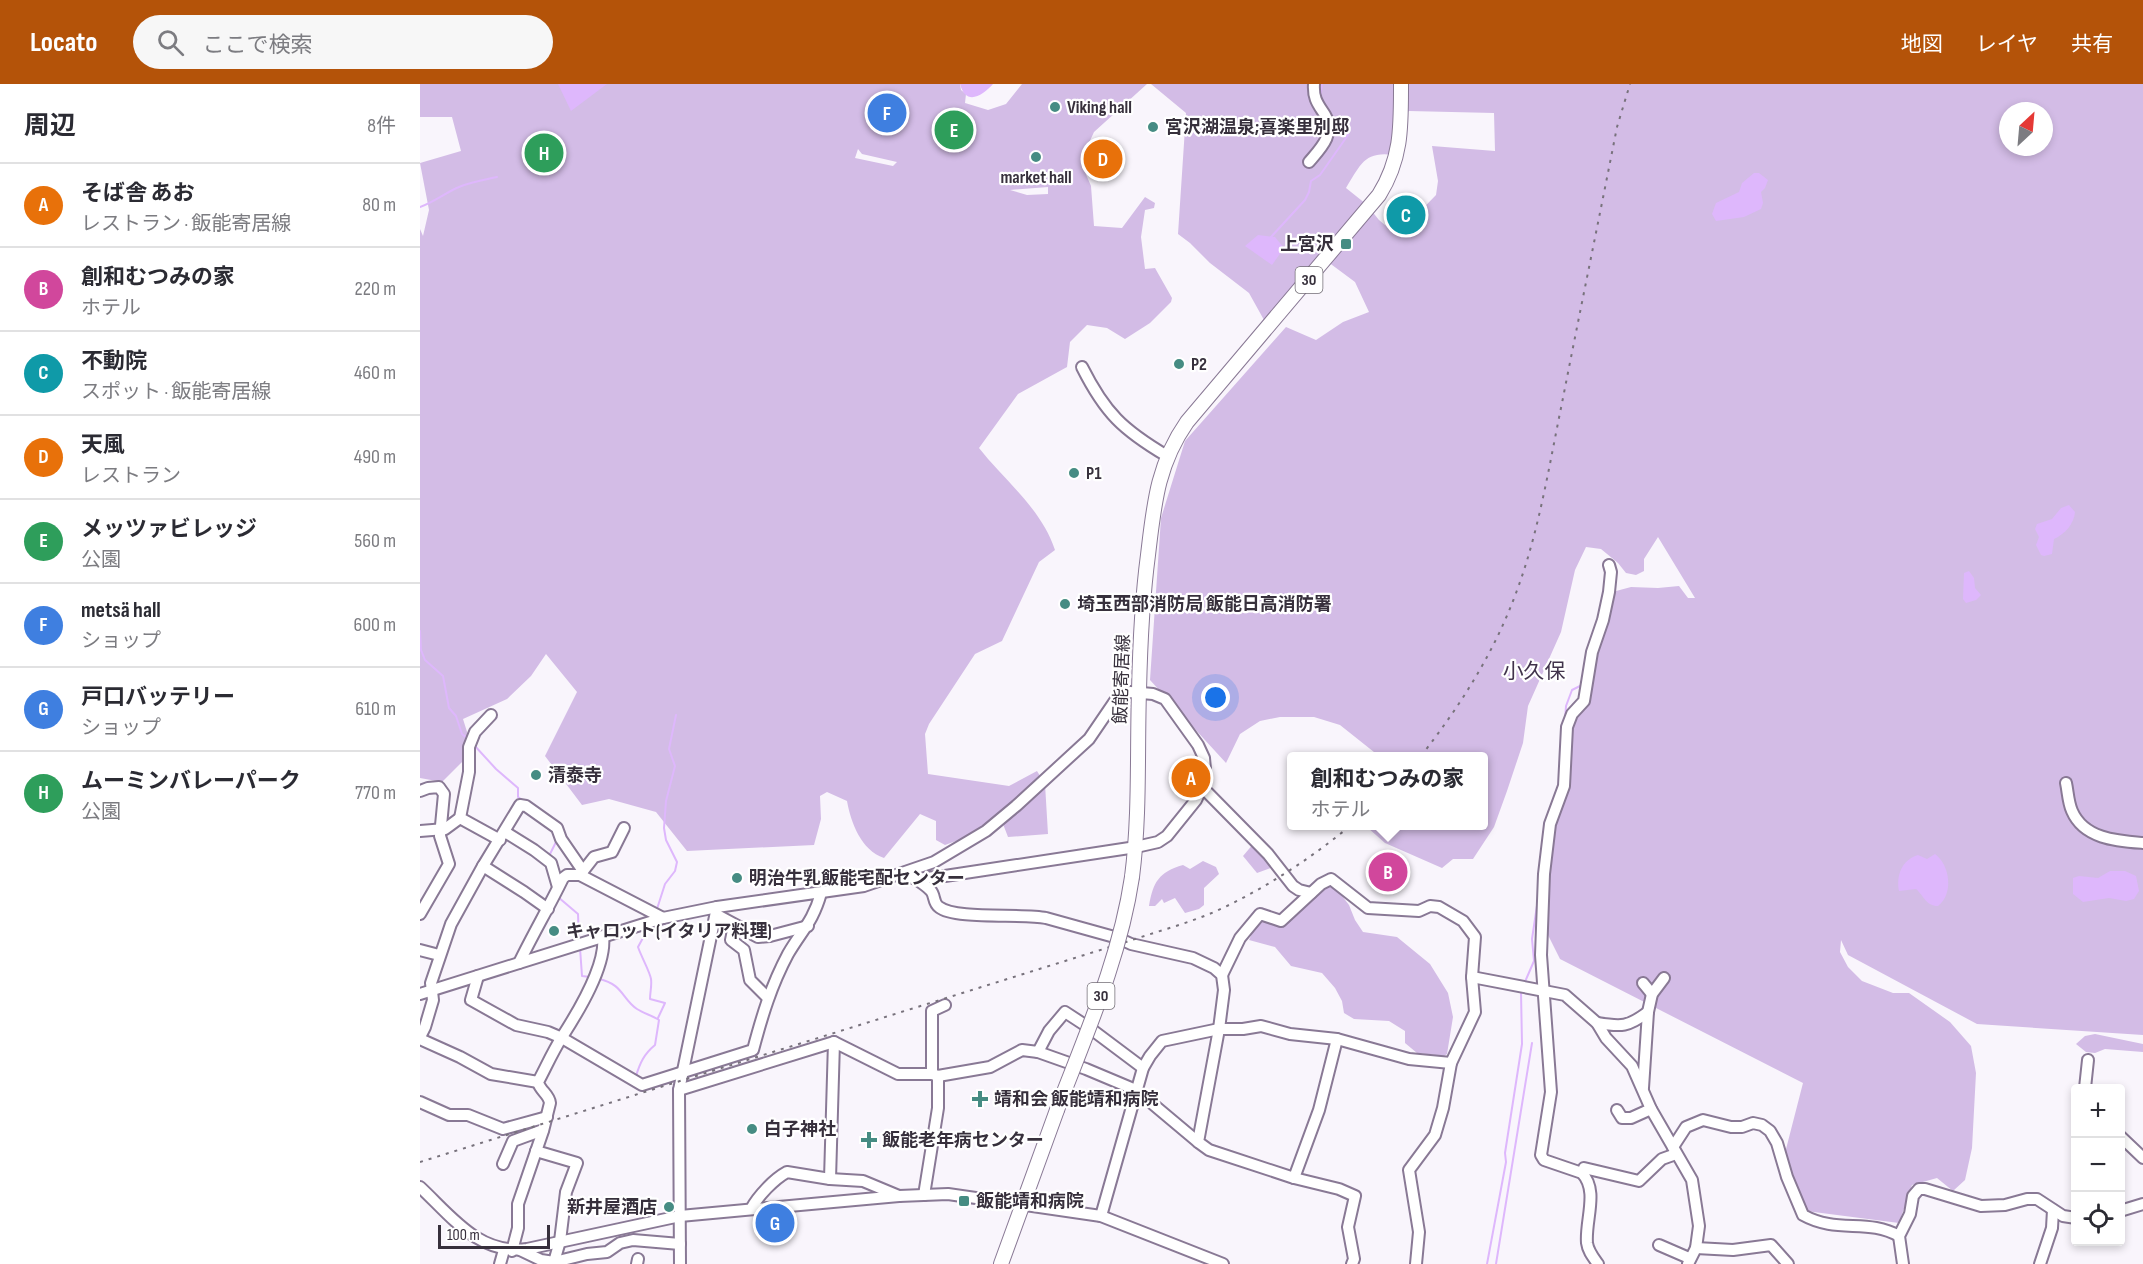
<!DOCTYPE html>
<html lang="ja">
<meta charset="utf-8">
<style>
body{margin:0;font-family:"Sofia Sans Condensed","Noto Sans JP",sans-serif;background:#f7f7f7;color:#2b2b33}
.controls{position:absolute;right:18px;bottom:18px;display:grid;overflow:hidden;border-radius:6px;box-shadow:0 3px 9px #0003}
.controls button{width:54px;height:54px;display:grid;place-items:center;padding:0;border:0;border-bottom:2px solid #e1e1e2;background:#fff;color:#2b2b33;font:30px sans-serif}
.compass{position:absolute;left:1579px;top:18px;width:54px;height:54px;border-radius:50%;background:#fff;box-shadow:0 3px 9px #0003;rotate:26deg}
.scale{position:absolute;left:18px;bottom:15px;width:112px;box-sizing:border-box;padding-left:6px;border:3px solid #37303c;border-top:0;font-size:16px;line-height:21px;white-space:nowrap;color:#37303c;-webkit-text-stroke:4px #fff;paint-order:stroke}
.you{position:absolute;left:796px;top:614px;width:21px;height:21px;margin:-15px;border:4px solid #fff;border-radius:50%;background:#1a73e8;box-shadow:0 0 0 9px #1a73e833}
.badge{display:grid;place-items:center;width:39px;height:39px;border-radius:50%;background:#b45309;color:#fff;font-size:20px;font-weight:700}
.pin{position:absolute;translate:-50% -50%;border:3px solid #fff;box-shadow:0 2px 6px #0006}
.popup{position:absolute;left:867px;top:668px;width:201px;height:78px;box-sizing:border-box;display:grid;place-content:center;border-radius:6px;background:#fff;filter:drop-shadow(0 2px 4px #0005);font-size:20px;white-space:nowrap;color:#7c7c81}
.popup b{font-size:22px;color:#2b2b33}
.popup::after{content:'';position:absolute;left:50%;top:100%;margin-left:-12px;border:12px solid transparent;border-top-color:#fff}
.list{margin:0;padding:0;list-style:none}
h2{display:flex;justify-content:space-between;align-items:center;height:78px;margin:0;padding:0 24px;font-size:26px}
h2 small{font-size:20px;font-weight:400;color:#7c7c81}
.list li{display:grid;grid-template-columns:39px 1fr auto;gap:18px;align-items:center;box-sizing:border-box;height:84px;padding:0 24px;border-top:2px solid #e1e1e2}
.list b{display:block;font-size:22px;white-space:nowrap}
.list p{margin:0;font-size:20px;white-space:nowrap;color:#7c7c81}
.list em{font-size:20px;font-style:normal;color:#7c7c81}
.icon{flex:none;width:33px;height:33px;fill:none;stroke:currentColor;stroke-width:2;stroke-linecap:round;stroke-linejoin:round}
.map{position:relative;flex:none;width:1723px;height:1180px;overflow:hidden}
header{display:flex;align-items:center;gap:36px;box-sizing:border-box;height:84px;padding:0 30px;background:#b45309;color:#fff}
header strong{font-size:28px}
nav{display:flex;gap:33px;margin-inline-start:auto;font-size:21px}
.search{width:420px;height:54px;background:#f7f7f7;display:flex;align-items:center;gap:15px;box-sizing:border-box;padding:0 21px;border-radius:33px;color:#7c7c81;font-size:22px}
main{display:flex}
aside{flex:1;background:#fff}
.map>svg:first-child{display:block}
.green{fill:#d3bce6;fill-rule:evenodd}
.water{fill:#deb7fc}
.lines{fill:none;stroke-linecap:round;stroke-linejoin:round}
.stream{stroke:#deb7fc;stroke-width:2}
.minor-casing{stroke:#897995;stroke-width:14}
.major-casing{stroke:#897995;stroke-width:16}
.minor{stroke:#fff;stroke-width:10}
.major{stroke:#fff;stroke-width:14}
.rail{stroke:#78727c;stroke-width:2;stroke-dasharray:3 6;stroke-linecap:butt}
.major-bridge-casing{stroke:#897995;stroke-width:16;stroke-linecap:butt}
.major-bridge{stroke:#fff;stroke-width:14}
.poi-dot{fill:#468c83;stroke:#fff;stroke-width:2}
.labels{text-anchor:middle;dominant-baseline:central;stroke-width:4.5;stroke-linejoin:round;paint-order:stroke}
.shield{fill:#fff;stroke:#736e76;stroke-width:1.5}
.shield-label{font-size:16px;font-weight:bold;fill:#37303c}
.poi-label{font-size:18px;font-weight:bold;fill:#37303c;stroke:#fff;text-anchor:start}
.street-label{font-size:18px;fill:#37303c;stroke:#fff}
.quarter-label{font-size:21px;fill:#41334c;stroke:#fff}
</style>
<header>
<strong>Locato</strong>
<div class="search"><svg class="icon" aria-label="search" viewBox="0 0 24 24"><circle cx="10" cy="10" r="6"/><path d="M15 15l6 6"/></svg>ここで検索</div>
<nav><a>地図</a><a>レイヤ</a><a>共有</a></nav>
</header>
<main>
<aside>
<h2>周辺<small>8件</small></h2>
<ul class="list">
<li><span class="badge" style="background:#e8710a">A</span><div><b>そば舎 あお</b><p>レストラン · 飯能寄居線</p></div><em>80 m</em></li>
<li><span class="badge" style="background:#d1479c">B</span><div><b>創和むつみの家</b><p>ホテル</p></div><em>220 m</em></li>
<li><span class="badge" style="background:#0f9aa8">C</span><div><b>不動院</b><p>スポット · 飯能寄居線</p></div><em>460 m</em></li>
<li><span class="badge" style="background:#e8710a">D</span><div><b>天風</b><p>レストラン</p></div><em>490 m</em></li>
<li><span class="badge" style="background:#2e9e5b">E</span><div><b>メッツァビレッジ</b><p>公園</p></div><em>560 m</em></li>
<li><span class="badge" style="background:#3f7fe0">F</span><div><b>metsä hall</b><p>ショップ</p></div><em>600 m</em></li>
<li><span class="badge" style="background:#3f7fe0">G</span><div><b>戸口バッテリー</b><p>ショップ</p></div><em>610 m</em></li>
<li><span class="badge" style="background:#2e9e5b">H</span><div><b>ムーミンバレーパーク</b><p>公園</p></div><em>770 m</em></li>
</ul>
</aside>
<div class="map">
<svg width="1723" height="1180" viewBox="0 0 1723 1180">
<rect width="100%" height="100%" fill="#f9f5fc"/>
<g class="green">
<path d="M0 0H540L541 6 546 10 545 19 568 26 586 20 602 0H727L674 48 663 72 665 88 671 102 674 142 702 144 725 113 735 119 734 124 725 126 721 153 725 185 735 184 752 214 751 218 730 239 705 255 687 244 667 241 650 258 647 283 598 310 559 364C585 397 621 424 635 466L619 478 582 557 555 570 509 640 505 650 508 690 589 702 617 687 625 700 628 750 588 753 583 740 525 761 516 756V737L500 730 464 774C441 766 431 739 427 717L407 708 400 712 401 735 394 761 267 767 236 728 189 715 162 721 125 672 157 608 126 570 111 592 87 615 43 635 53 667 22 698 0 694V145L3 152 9 126 0 79 41 67 32 33H0ZM438 65 442 70 477 78 473 82 435 74ZM628 103V110L607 111 590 106Z"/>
<path d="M731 0H1723V951L1557 940 1428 871 1421 856 1420 868 1428 883 1442 897 1473 909H1489L1530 938 1551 962 1556 989 1552 1064 1545 1096 1533 1107 1517 1094 1492 1101 1479 1139 1386 1127 1365 1069 1383 999 1140 875 1126 847 1133 743 1151 701V650L1155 635 1162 628 1169 614 1185 510 1211 503 1238 504 1259 502 1268 514H1275L1238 453 1224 475V487L1216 491 1206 489 1198 479 1181 465 1166 463 1155 486 1141 548 1108 622 1103 659 1087 707 1074 743 1053 775H1033L1022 784 965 759 948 744 950 742H1064V672H959L920 641 894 633H860L840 637 820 650 806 679 730 596 741 434 765 357 866 243 896 256 923 238 949 228 935 198 900 172 844 236 829 209 790 179 770 159 758 150 766 29ZM989 27 1074 29 1075 67 1012 62 1018 97 1016 111 977 151 959 136 946 120 926 104C940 82 944 67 973 71L975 38ZM1588 27H1624V63H1588Z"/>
<polygon points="834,759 853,783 837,789 823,772"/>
<path d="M783 777 796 783 799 790 784 804V821L779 825 765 829 755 814 744 819 742 815 735 822H729C733 798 739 788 763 781L770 785Z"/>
<polygon points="912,799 929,821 935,836 943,848 977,853 1010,880 1028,909 1033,933 1027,970 1024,972 997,969 985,959 985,947 969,937 934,935 924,929 922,917 915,904 902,889 871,882 855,863 829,856 838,836 858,840"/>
<polygon points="1675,950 1723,960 1723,968 1685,965 1675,969 1666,968 1656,960 1665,952"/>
</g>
<g class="water">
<polygon points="138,0 187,0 151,27"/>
<path d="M540 0H573C563 11 546 23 540 0Z"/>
<polygon points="1334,89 1339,89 1348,96 1345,104 1341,108 1343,119 1341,125 1324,133 1296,137 1292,130 1296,119 1319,108 1322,99"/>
<polygon points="838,151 855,153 864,164 852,181 825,162"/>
<path d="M1649 421 1655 428C1654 440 1645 450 1634 455L1632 470 1624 472 1621 471 1616 461 1619 453 1615 445 1617 440 1632 435 1641 424Z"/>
<polygon points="1549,487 1554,494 1555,504 1561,511 1556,516 1546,519 1543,515 1544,489"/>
<path d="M1515 770C1530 781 1534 810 1518 822 1506 822 1504 812 1496 805L1479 807C1476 791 1482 776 1498 771L1507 775Z"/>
<polygon points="1690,787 1705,787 1716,792 1719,807 1714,815 1706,817 1689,814 1663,818 1653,810 1653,794 1659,792 1678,794"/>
</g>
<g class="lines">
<g class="stream">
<polyline points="900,13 902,0"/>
<path d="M0 123C14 118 25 109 39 103 51 98 64 96 77 93"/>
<polyline points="851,153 885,116 889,108 891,97 900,91 928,51 926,46 916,43 916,35 910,34"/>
<polyline points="0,547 1,566 5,576 23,592 29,624 36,632 42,650 48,655"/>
<polyline points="1145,636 1146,622 1152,606 1162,601"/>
<polyline points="54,661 76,685 98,704 98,713 104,717"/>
<polyline points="129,772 137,756"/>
<polyline points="126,780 133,806"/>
<polyline points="138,813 158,830 159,855"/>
<polyline points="236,828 245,800 255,787 257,778 246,756 244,744 246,717 255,682 249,665 256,631"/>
<path d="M230 841 218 863C221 872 230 888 231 895 232 902 230 908 230 915L245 919 238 934"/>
<polyline points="160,864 162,892 170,893"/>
<path d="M179 895C203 900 202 915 217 925 223 929 233 932 239 936L235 961C224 970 220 979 216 992"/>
<polyline points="1104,900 1114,877 1112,855 1118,815"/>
<polyline points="1067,1180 1086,1078 1085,1069 1102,960 1101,908"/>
<polyline points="1076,1180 1112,959"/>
</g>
<g class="minor-casing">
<g id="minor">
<path d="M889 78C900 65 916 50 905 31 898 20 893 15 894 0"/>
<path d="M662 283C685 329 703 346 747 372"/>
<polyline points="71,631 55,648 49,663 49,688 40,734 80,756"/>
<path d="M1646 699C1648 708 1648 718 1652 727 1664 755 1697 757 1723 759"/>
<polyline points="782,703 848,770 873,802 879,806 891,809"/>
<polyline points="0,707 8,704 19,703 24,710 20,752 29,780 0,830"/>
<polyline points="0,747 25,745 40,734"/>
<polyline points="85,748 114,766 131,779 138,803"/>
<polyline points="63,782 104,808 128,825"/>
<polyline points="160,791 243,834"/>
<path d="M496 795C500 798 507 802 511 807 515 811 513 819 519 823 535 836 602 829 626 834L698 854 711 860 773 874 794 884 802 891 804 906 799 945 778 1058 789 1066 874 1094 919 1105 935 1112 928 1143 934 1175 932 1180"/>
<polyline points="297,831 338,853 350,852 388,842"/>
<polyline points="314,841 311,856 324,866 330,896 347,913"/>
<polyline points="0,866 19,871"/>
<path d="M99 879C113 850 129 823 143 794L147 791H160L174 773 192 768 204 744"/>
<polyline points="802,891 820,854 840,830 861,837 901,800 911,795 948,824 999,827 1010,822 1019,823 1043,837 1055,853 1052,893 1055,928 1031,979 1023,1024 1015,1051 989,1086 999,1148 996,1180"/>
<path d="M58 892 51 916 96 941 128 948 142 954 222 1001 333 966C342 932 351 902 368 870 382 846 393 838 401 809"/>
<polyline points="1052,893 1145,911 1177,939 1186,954 1212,982 1231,1025 1272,1096 1279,1142 1276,1164 1268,1180"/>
<polyline points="1223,899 1232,910"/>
<polyline points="0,910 243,834 297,823 444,802 514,778 566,747 596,722 669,655 699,611 710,608 733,610 745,615 778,661 784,674 785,685 784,699 776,716 747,752 738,758 716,763 525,792 496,795 490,793 487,789"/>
<path d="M1177 939C1202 943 1208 943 1228 928"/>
<polyline points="0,953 5,943 13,916 11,899 31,840 63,782 100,721 106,722 137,744 141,755 163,787"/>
<polyline points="0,955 40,973 71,990 118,998"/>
<polyline points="618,968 629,947 645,928 671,945 723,984"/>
<polyline points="512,990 512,927 525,921"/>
<polyline points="1223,1004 1228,928 1232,910 1244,894"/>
<polyline points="1665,1004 1668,976"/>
<polyline points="259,1006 414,958 478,990 512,990 518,992 570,983 602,966 618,968 666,985 716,1006 778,1058"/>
<polyline points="0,1018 29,1031 48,1031 83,1045 127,1033"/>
<polyline points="1197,1026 1202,1034 1211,1034 1231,1025"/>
<polyline points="1700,1052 1723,1074"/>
<path d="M1253 1063 1266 1043 1283 1036 1311 1043H1322L1333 1039 1342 1041 1350 1047 1357 1059 1367 1093 1383 1131C1417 1150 1448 1134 1479 1152"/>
<polyline points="116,1067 157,1079 146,1108 140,1157 134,1178"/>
<polyline points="83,1080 93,1057 123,1046"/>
<polyline points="1162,1089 1164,1084 1219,1097 1242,1075 1256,1070"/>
<polyline points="874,1094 899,1026 917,955"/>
<polyline points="410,1095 414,958"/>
<path d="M0 1103C32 1133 59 1171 107 1165L260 1132 479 1112 528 1110 681 1132 803 1180"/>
<polyline points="504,1111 518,1024 518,992"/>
<path d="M331 1125C338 1112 354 1095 367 1088L410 1095 443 1097 479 1112"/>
<polyline points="1700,1127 1723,1120"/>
<polyline points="681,1132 723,984 730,972 742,957 799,945 823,945 841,942 870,950 917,955 989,975 1031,979"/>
<polyline points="1239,1161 1269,1174"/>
<polyline points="1276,1164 1313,1166 1351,1161 1368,1180"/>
<polyline points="100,1166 121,1176 134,1178 167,1170 187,1168 200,1159 213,1156 260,1160"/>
<path d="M92 1167 98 1144V1120L123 1047 130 1019C129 1010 120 1007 118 998 126 983 133 967 142 953 158 928 187 881 183 852"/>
<polyline points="80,1180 84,1166"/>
<polyline points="217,1180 218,1175"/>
<polyline points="260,1180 259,1006 297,823"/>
<path d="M1178 1180C1173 1173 1168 1167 1167 1159 1165 1136 1179 1107 1162 1089L1124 1076 1121 1071 1131 1008 1121 871 1124 790 1130 740 1144 702 1147 643 1152 630 1164 617 1172 568 1183 536 1189 508 1191 488 1189 481"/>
<polyline points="1483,1180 1479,1152 1490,1130 1493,1112 1499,1105 1505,1105 1561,1122 1585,1121 1607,1115 1617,1115 1643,1132 1656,1134"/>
<polyline points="1620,1180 1632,1144 1633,1126"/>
</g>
</g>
<g class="major-casing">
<g id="major">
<path d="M712 793C720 731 717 669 719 607 720 562 722 516 728 471 734 421 737 381 767 338L959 111C982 74 981 42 981 0"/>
<polyline points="581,1180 637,1026"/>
</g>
</g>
<use href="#minor" class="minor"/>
<use href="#major" class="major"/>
<g class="rail">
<path d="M1001 672C1040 622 1074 569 1096 509 1119 448 1129 382 1142 319 1160 227 1179 135 1197 43L1210 0"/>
<path d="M0 1078 706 858C735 848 766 840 794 828 843 806 890 775 930 742"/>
</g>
<g class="major-bridge-casing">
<path id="major-bridge" d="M637 1026C666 950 700 874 712 793"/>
</g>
<use href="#major-bridge" class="major-bridge"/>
</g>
<g class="poi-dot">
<circle cx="635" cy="23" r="6"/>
<circle cx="733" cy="43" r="6"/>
<circle cx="616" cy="73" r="6"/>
<rect x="920" y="154" width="12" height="12" rx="3"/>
<circle cx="759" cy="280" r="6"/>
<circle cx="654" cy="389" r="6"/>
<circle cx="645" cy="520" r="6"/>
<circle cx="116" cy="691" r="6"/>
<circle cx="317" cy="794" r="6"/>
<circle cx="134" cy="847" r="6"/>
<path d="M557 1006h6v6h6v6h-6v6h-6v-6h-6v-6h6z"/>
<circle cx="332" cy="1045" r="6"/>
<path d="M446 1047h6v6h6v6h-6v6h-6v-6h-6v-6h6z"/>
<rect x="538" y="1111" width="12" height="12" rx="3"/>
<circle cx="249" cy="1123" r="6"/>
</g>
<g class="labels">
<g class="shield">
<rect x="875.5" y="183" width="27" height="26" rx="4.5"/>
<rect x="667.5" y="899" width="27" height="26" rx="4.5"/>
</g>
<g class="shield-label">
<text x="889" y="196">30</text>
<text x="681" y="912">30</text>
</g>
<g class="poi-label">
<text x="647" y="23">Viking hall</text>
<text x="745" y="43">宮沢湖温泉;喜楽里別邸</text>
<text x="616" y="93" text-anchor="middle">market hall</text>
<text x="914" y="160" text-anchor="end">上宮沢</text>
<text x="771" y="280">P2</text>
<text x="666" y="389">P1</text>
<text x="657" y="520">埼玉西部消防局 飯能日高消防署</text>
<text x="128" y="691">清泰寺</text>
<text x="329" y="794">明治牛乳飯能宅配センター</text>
<text x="146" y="847">キャロット(イタリア料理)</text>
<text x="574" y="1015">靖和会 飯能靖和病院</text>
<text x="344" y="1045">白子神社</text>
<text x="462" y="1056">飯能老年病センター</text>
<text x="556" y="1117">飯能靖和病院</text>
<text x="237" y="1123" text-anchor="end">新井屋酒店</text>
</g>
<g class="street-label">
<text transform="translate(702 595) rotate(-88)">飯能寄居線</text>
</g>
<g class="quarter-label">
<text x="1114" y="587">小久保</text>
</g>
</g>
</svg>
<div class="controls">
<button>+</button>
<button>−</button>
<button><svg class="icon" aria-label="locate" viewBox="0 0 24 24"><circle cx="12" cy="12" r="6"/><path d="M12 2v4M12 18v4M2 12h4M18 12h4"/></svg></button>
</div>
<svg class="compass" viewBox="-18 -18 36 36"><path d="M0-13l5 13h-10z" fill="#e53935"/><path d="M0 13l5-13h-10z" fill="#7c7c81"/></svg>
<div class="scale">100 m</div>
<div class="you"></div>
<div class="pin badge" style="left:771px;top:694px;background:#e8710a">A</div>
<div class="pin badge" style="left:968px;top:788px;background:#d1479c">B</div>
<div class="popup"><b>創和むつみの家</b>ホテル</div>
<div class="pin badge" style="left:986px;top:131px;background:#0f9aa8">C</div>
<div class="pin badge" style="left:683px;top:75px;background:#e8710a">D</div>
<div class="pin badge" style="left:534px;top:46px;background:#2e9e5b">E</div>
<div class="pin badge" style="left:467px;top:29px;background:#3f7fe0">F</div>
<div class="pin badge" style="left:355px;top:1139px;background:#3f7fe0">G</div>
<div class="pin badge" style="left:124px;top:69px;background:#2e9e5b">H</div>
</div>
</main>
